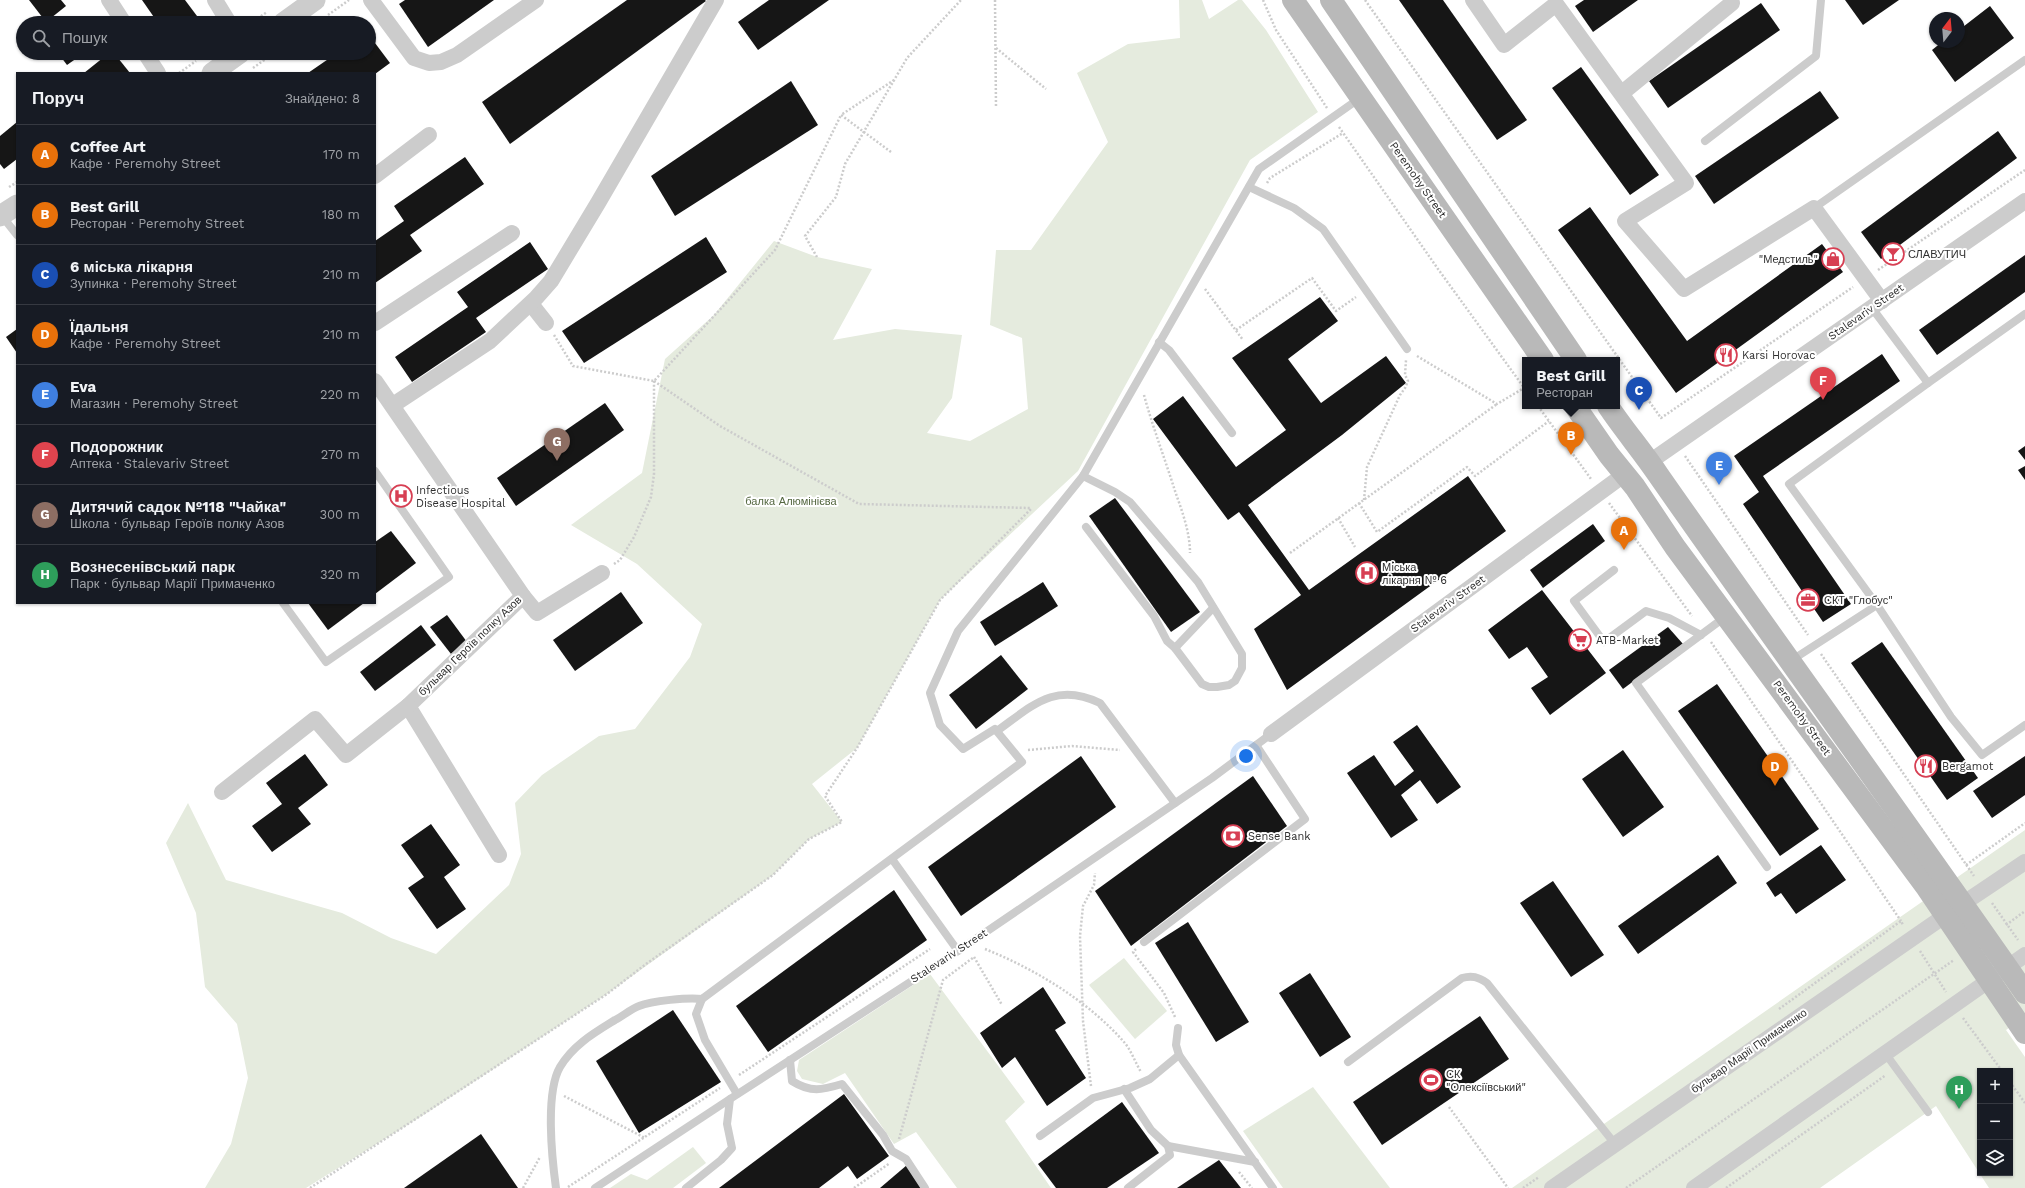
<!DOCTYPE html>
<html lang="uk">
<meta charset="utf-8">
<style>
body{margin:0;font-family:"Work Sans",sans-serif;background:#20242c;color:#f1f3f6}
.controls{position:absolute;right:12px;bottom:12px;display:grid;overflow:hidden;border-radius:0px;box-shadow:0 1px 3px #0004}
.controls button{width:36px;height:36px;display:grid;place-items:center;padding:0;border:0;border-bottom:1px solid #363941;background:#171b24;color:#f1f3f6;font:20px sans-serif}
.compass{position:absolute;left:1929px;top:12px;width:36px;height:36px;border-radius:50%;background:#171b24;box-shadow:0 1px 3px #0004;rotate:16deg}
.you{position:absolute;left:1246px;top:756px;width:14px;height:14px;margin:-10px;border:3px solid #fff;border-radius:50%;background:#1a73e8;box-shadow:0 0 0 6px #1a73e833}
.badge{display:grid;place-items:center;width:26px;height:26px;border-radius:50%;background:#2563eb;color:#fff;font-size:13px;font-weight:700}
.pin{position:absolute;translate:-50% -33px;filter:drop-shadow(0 1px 2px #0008)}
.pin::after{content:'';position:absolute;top:21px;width:14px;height:12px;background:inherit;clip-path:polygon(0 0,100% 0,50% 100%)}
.popup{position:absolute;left:1522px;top:357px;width:98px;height:52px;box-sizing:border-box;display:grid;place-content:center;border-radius:0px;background:#171b24;filter:drop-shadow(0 1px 3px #0005);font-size:13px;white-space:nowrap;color:#9ea1a6}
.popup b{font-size:15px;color:#f1f3f6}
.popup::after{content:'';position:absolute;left:50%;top:100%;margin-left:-8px;border:8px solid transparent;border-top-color:#171b24}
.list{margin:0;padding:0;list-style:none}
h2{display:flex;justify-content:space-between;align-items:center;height:52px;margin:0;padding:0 16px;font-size:17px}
h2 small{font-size:13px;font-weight:400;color:#9ea1a6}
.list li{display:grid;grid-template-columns:26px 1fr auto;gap:12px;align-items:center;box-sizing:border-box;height:60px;padding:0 16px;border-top:1px solid #363941}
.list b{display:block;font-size:15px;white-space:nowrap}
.list p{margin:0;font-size:13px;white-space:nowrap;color:#9ea1a6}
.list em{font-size:13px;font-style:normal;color:#9ea1a6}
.icon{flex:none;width:22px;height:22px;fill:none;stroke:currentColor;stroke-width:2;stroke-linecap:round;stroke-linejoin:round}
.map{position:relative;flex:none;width:2025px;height:1188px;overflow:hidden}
.search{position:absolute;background:#171b24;box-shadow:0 1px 3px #0004;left:16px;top:16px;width:360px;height:44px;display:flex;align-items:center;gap:10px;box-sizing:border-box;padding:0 14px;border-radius:22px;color:#9ea1a6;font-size:15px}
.panel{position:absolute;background:#171b24;box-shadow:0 1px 3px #0004;left:16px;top:72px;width:360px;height:532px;border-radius:0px}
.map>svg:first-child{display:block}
.green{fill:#e5ebde;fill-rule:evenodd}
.building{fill:#161616}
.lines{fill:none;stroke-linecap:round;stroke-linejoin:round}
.path{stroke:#ccc;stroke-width:2.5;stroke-dasharray:2 2;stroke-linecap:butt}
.service{stroke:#ccc;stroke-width:8}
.minor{stroke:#ccc;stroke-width:16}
.tertiary{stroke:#ccc;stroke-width:21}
.secondary{stroke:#b9b9b9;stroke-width:22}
.labels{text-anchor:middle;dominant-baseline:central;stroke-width:4;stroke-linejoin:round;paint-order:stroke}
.street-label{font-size:11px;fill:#2f2f2f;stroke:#fff}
.poi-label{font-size:11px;fill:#2f2f2f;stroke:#fff;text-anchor:start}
.park-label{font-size:11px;fill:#546740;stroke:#fff}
</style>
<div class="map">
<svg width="2025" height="1188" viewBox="0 0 2025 1188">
<rect width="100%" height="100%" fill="#fff"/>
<g class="green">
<polygon points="1179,0 1202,0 1209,19 1238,0 1242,0 1266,30 1318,112 1250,160 1078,471 940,600 857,748 812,784 842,822 809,839 773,875 607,994 425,1114 306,1188 205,1188 231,1144 248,1078 237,1024 205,987 196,913 166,843 188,803 226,880 342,913 391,938 436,954 509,885 521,854 515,803 542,775 599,736 635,729 690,657 702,624 637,564 571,525 642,473 665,359 714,315 774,241 817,257 872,269 833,340 895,329 962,335 952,398 927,433 970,441 1028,409 1022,338 990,325 996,250 1031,250 1108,142 1077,73 1128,44 1180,38"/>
<path d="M2025 830V1016L2006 1030 2025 1057V1188H1989L1936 1106 1820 1188H1512ZM1980 1071H2010V1173H1980Z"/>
<polygon points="1124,958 1167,1011 1135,1039 1089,985"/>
<polygon points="930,974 1025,1102 1005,1121 1051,1188 957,1188 916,1132 894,1144 845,1073 823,1084 802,1079 797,1071 799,1060"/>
<polygon points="1313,1087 1390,1188 1283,1188 1243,1131"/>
<polygon points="693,1147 706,1163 673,1188 610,1188 631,1174 647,1180"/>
</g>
<g class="building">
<polygon points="29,0 61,0 66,6 46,22"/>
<polygon points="142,0 185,0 200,20 196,23 158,23"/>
<polygon points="405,0 494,0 428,47 399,4"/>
<polygon points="627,0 705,0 706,1 510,144 482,102"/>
<polygon points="769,0 829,0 758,50 738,22"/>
<polygon points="1399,0 1443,0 1527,120 1497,140"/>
<polygon points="1584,0 1638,0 1593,32 1575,6"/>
<polygon points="1845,0 1899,0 1863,25"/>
<polygon points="1761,3 1780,30 1668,108 1649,81"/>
<polygon points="1990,6 2014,38 1955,82 1932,50 1942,42 1959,42 1959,30"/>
<polygon points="82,16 87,23 72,23"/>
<polygon points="369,35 390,63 375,74 308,73 337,53 369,53"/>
<polygon points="58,53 84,53 67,65"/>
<polygon points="109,53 114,53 130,73 84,73"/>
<polygon points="1581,67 1659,175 1630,195 1552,88"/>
<polygon points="791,81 818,125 675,216 651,176"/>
<polygon points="1820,91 1839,118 1714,204 1695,176"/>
<polygon points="17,122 17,159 4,169 0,164 0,136"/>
<polygon points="1998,131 2017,158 1881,259 1861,232"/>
<polygon points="465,157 484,184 410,235 422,251 375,283 375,241 404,221 394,206"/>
<polygon points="1590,207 1687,341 1822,244 1843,272 1676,393 1558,230"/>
<polygon points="706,237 727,272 584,363 562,331"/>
<polygon points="530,242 548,269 476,318 486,332 412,382 395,357 468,307 457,292"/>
<polygon points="2025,255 2025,292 1937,355 1919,330"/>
<polygon points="1320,297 1338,321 1288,359 1321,403 1386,356 1406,383 1342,435 1248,505 1309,590 1468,476 1506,531 1287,690 1254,629 1301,595 1239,512 1228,520 1153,419 1183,396 1236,467 1286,430 1232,358"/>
<polygon points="17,329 17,353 6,337"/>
<polygon points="1882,354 1900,381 1763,476 1851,604 1823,622 1743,504 1759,492 1734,456"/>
<polygon points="605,403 624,430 516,506 497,478"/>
<polygon points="2025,446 2025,460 2018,451"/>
<polygon points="2025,466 2025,480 2018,470"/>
<polygon points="1115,498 1200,612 1171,632 1089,516"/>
<polygon points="1593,524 1605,541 1543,588 1530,570"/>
<polygon points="391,531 416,563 375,594 375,542"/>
<polygon points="1043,582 1058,606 995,646 980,622"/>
<polygon points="1542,590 1606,673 1550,715 1531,688 1548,677 1527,647 1509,659 1488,630"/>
<polygon points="621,592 643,623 575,671 553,640"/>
<polygon points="308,603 364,603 328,630"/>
<polygon points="447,615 467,642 451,654 430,627"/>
<polygon points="421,625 436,645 375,691 360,672"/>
<polygon points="1668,627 1683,644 1623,689 1609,670"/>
<polygon points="1882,642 1978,778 1947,800 1851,663"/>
<polygon points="1001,655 1028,689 976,729 949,695"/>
<polygon points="1717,684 1819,829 1780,856 1678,711"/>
<polygon points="1417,725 1461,787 1437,804 1420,780 1401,795 1418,820 1391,838 1347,773 1374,755 1395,786 1414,771 1393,742"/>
<polygon points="1623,750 1664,807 1623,837 1582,779"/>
<polygon points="305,754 328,785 298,808 311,824 272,852 252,826 282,804 266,783"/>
<polygon points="1081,756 1116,807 961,916 928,867"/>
<polygon points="2025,756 2025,795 1992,818 1973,791"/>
<polygon points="1253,776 1287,826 1131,946 1095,891"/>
<polygon points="431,824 460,865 444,877 466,909 437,929 408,888 424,877 401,845"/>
<polygon points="1821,845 1846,880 1796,914 1781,893 1775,897 1766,883"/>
<polygon points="1718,855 1737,883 1638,954 1618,926"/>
<polygon points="1553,881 1604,955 1571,977 1520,903"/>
<polygon points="894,890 927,940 768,1052 736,1006"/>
<polygon points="1188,922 1249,1022 1216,1042 1155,943"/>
<polygon points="1310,973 1351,1037 1320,1057 1279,993"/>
<polygon points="1043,987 1066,1023 1055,1030 1086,1078 1047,1106 1015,1057 1002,1068 980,1033"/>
<polygon points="673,1010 721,1082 639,1133 596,1061"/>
<polygon points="1480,1016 1509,1059 1382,1145 1353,1102"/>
<polygon points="844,1094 889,1156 857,1179 848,1166 819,1188 719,1188"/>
<polygon points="1122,1102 1159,1153 1107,1188 1056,1188 1038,1164"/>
<polygon points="481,1134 518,1188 404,1188"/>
<polygon points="1219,1160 1241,1188 1177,1188"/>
<polygon points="907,1165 921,1188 880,1188"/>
</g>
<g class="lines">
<g class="path">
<polyline points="995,0 996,108"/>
<polyline points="1263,0 1276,30 1327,108"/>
<polyline points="1365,0 1661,418 1853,287"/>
<polyline points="328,15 349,0"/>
<polyline points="251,23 267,12"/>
<polyline points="996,48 1046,89"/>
<polyline points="253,68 274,53"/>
<polyline points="179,73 196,61"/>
<polyline points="1339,127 1438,269 1525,389"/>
<polyline points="891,152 841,115 894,80"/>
<polyline points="1267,183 1270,178 1343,133"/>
<polyline points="9,187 17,182"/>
<polyline points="817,257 805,236 836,197 845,164 907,58 961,0"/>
<polyline points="1878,270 2025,170"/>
<polyline points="1205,289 1243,340"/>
<polyline points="1236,330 1312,278 1336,311 1356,297"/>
<polyline points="554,335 573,366 654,381 775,250 841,115"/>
<polyline points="1417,356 1497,404 1524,388"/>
<polyline points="654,381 720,426 859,504 1031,508"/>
<path d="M1144 395C1153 428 1165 459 1175 491 1182 511 1190 532 1190 553"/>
<polyline points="1538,406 1591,479"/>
<polyline points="1685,456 1808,635"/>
<polyline points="1364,500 1367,467 1400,395 1405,388 1408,381 1405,375 1406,360"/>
<polyline points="1359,503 1377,532 1467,467 1475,476 1549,421"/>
<polyline points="1609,503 1692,616"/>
<polyline points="1338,518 1355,547"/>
<polyline points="1290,553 1497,404"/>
<polyline points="614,564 620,560 634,537 651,497 654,474 654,381"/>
<polyline points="1711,642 1901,921"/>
<polyline points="1821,654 1974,876"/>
<polyline points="1028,750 1072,746 1120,750"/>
<polyline points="1966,865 2025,823"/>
<polyline points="1992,903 2018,940"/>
<polyline points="2006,925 2025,911"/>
<path d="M985 949C1035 969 1088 1001 1124 1042 1131 1050 1135 1062 1141 1072"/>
<polyline points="1136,949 1133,952 1164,993 1175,1017"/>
<polyline points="1920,951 1946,992"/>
<polyline points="974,957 1002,1005"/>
<polyline points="1779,1009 1901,921 1903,925"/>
<polyline points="1963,1018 2002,1071"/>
<polyline points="739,1075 930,949"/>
<polyline points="2010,1082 2025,1103"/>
<polyline points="1091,1086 1083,1021 1080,936 1083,906 1094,885 1095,873"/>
<polyline points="564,1096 645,1138"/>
<polyline points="1449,1107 1508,1188"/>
<polyline points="899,1139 943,980 974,957"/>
<polyline points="1239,1172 1252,1188"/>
<polyline points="568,1187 720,1088"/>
<polyline points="310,1188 607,994 646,964 773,875 809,839 842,822 825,796 857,748 940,600 1032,508"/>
<polyline points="523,1188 540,1157"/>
<polyline points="854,1188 890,1163"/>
<polyline points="1523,1188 1539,1177"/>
<polyline points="1626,1188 1954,960"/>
<polyline points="1726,1188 1886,1075"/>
</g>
<g class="service">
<polyline points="1705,141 1816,56 1821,0"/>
<polyline points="1249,187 1294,208 1323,229 1407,349"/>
<polyline points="1814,208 2025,60"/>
<polyline points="2,216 17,235"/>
<polyline points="1872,308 1928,383 1789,484 1877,605"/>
<polyline points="1159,342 1169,350 1232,433"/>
<polyline points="1928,383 2025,314"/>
<polyline points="1083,476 1115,492 1130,502 1198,582 1242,654 1242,668 1235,681 1229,685 1217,687 1209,687 1202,684 1175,648 1167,641 1154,616 1086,527"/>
<polyline points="1614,570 1574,601 1604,642 1646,611 1669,618 1701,635"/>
<polyline points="283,603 326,662 449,577 375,471"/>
<polyline points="1725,617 1636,683 1767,867"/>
<polyline points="1175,648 1213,608"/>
<polyline points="1792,660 1877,605 1951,717 1982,755 2025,725"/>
<path d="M997 731C1032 706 1055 681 1100 703L1175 803"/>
<polyline points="892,859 958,951"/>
<polyline points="1144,942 1305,819 1256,745"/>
<polyline points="702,999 696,1014 705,1040 737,1094"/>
<polyline points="1178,1028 1176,1045 1179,1055 1273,1188"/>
<polyline points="1885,1053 1928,1112"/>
<path d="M790 1060 792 1081C811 1093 822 1090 842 1084L883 1135 892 1151 906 1159 925 1188"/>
<path d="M1348 1062 1462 978C1472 975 1478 977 1487 983L1615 1144"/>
<polyline points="1124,1089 1151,1130 1168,1146 1255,1162"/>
<polyline points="1040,1136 1093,1098 1130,1088 1150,1079 1179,1055"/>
<path d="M556 1188C552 1159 545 1093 560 1067 573 1045 594 1033 615 1020 623 1016 631 1009 639 1006 651 1001 689 997 702 999L1022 762 995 729 963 749 940 725 930 693 958 631 1083 476 1259 169 1360 98"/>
<polyline points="595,1188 730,1099"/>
<polyline points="686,1188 721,1160 732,1148 727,1124 730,1099 958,951 1212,778 1271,734"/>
<polyline points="1128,1188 1170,1155 1168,1146"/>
</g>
<g class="minor">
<polyline points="109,0 124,23"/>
<polyline points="215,0 229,23"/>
<polyline points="371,0 414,58 429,63 441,62 457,55 536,0"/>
<polyline points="1473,0 1504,45 1556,4 1686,183 1625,221 1684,289 1814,208 1882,301"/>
<polyline points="145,53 158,73"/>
<polyline points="1622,93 1732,3"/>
<polyline points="375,176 429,135"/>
<polyline points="531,304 546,323"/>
<polyline points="375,323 512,233"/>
<polyline points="375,381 523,596 408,706 499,855"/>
<polyline points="393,405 490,341 536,298 551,281 598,203 716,0"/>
<polyline points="1648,463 2025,201"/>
<polyline points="523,596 537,613 602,573"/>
<polyline points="1271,734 1625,474"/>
<polyline points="222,792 315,719 346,755 408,706"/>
<polyline points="1552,1188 1946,915 2025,862"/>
<polyline points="1694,1188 2025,955"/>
</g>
<g class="tertiary">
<polyline points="283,23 315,0"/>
<polyline points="212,73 240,53"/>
<polyline points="0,216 17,205"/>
</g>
<g class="secondary">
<polyline points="1293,0 1543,360"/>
<polyline points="1331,0 1576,360"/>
<polyline points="1575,406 1609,455 1635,487 1675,547 1927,888 2025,1033"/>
<path d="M1608 406C1624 430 1643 452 1659 476 1780 649 1905 820 2025 993"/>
</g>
</g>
<defs>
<g id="bar-ring" transform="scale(1.15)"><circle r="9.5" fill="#fff" stroke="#d73f53" stroke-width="1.5"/><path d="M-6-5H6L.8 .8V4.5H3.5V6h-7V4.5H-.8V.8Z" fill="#d73f53"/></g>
<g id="shop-ring" transform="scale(1.15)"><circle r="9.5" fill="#fff" stroke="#d73f53" stroke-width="1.5"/><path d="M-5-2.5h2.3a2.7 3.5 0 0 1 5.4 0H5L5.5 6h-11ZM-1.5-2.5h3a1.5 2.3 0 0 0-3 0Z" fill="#d73f53"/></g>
<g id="restaurant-ring" transform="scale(1.15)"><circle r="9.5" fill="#fff" stroke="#d73f53" stroke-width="1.5"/><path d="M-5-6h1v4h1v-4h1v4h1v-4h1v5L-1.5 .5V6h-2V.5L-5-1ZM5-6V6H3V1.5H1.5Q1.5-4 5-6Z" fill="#d73f53"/></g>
<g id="hospital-ring" transform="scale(1.15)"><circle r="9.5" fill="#fff" stroke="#d73f53" stroke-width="1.5"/><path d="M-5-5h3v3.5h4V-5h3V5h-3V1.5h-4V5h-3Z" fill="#d73f53"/></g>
<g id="office-ring" transform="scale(1.15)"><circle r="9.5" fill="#fff" stroke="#d73f53" stroke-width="1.5"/><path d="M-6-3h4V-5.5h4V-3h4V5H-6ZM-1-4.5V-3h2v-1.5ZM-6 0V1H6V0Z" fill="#d73f53"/></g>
<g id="supermarket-ring" transform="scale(1.15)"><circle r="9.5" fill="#fff" stroke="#d73f53" stroke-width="1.5"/><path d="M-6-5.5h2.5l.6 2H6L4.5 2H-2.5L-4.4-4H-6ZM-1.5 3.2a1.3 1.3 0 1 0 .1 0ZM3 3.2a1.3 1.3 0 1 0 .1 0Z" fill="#d73f53"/></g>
<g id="bank-ring" transform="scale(1.15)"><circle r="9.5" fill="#fff" stroke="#d73f53" stroke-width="1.5"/><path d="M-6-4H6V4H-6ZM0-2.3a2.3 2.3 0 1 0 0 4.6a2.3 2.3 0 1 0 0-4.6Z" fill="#d73f53"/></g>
<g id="stadium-ring" transform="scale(1.15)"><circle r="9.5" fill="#fff" stroke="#d73f53" stroke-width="1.5"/><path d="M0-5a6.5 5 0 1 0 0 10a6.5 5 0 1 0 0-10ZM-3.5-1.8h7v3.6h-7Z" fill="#d73f53"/></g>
</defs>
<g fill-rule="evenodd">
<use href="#bar-ring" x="1893" y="254"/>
<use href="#shop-ring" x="1833" y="259"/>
<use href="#restaurant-ring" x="1726" y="355"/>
<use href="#hospital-ring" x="401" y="496"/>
<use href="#hospital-ring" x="1367" y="573"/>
<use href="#office-ring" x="1808" y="600"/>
<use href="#supermarket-ring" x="1580" y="640"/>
<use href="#restaurant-ring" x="1926" y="766"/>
<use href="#bank-ring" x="1233" y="836"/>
<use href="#stadium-ring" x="1431" y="1080"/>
</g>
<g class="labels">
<g class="street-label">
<text transform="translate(1418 180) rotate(55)">Peremohy Street</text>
<text transform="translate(1866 312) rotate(-35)">Stalevariv Street</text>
<text transform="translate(1448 604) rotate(-36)">Stalevariv Street</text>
<text transform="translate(470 646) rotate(-44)">бульвар Героїв полку Азов</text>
<text transform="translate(1802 718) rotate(54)">Peremohy Street</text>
<text transform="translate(949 956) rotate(-33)">Stalevariv Street</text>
<text transform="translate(1749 1051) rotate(-35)">бульвар Марії Примаченко</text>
</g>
<g class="poi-label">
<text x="1908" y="254">СЛАВУТИЧ</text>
<text x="1818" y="259" text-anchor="end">"Медстиль"</text>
<text x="1742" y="355">Karsi Horovac</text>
<text x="416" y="490">Infectious<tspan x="416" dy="13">Disease Hospital</tspan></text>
<text x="1382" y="567">Мiська<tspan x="1382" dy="13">лiкарня № 6</tspan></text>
<text x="1824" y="600">СКТ "Глобус"</text>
<text x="1596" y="640">ATB-Market</text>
<text x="1942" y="766">Bergamot</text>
<text x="1248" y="836">Sense Bank</text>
<text x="1446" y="1074">СК<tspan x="1446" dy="13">"Олексіївський"</tspan></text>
</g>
<g class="park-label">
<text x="791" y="501">балка Алюмінієва</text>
</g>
</g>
</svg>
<div class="controls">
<button>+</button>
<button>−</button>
<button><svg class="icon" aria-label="layers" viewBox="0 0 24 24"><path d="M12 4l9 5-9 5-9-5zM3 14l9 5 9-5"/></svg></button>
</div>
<svg class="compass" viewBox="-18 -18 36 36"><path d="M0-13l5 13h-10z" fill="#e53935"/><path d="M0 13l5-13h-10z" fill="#9ea1a6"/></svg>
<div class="you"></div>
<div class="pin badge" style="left:1624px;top:550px;background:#e8710a">A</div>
<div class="pin badge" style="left:1571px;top:455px;background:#e8710a">B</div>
<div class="popup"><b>Best Grill</b>Ресторан</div>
<div class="pin badge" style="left:1639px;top:410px;background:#1a4fb4">C</div>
<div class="pin badge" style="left:1775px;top:786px;background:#e8710a">D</div>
<div class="pin badge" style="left:1719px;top:485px;background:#3f7fe0">E</div>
<div class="pin badge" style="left:1823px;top:400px;background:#e0444e">F</div>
<div class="pin badge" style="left:557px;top:461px;background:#8d6e63">G</div>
<div class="pin badge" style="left:1959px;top:1109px;background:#2e9e5b">H</div>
<div class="search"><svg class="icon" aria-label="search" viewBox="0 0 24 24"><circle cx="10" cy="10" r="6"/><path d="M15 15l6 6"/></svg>Пошук</div>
<section class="panel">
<h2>Поруч<small>Знайдено: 8</small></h2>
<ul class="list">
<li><span class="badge" style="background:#e8710a">A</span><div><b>Coffee Art</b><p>Кафе · Peremohy Street</p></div><em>170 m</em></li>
<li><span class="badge" style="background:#e8710a">B</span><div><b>Best Grill</b><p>Ресторан · Peremohy Street</p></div><em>180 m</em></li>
<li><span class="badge" style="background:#1a4fb4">C</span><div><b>6 міська лікарня</b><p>Зупинка · Peremohy Street</p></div><em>210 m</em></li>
<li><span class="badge" style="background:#e8710a">D</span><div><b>Їдальня</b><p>Кафе · Peremohy Street</p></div><em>210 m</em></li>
<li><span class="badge" style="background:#3f7fe0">E</span><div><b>Eva</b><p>Магазин · Peremohy Street</p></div><em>220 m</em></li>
<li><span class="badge" style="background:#e0444e">F</span><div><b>Подорожник</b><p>Аптека · Stalevariv Street</p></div><em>270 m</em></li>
<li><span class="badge" style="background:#8d6e63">G</span><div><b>Дитячий садок №118 &quot;Чайка&quot;</b><p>Школа · бульвар Героїв полку Азов</p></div><em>300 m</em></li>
<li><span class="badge" style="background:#2e9e5b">H</span><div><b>Вознесенівський парк</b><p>Парк · бульвар Марії Примаченко</p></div><em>320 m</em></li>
</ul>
</section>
</div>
